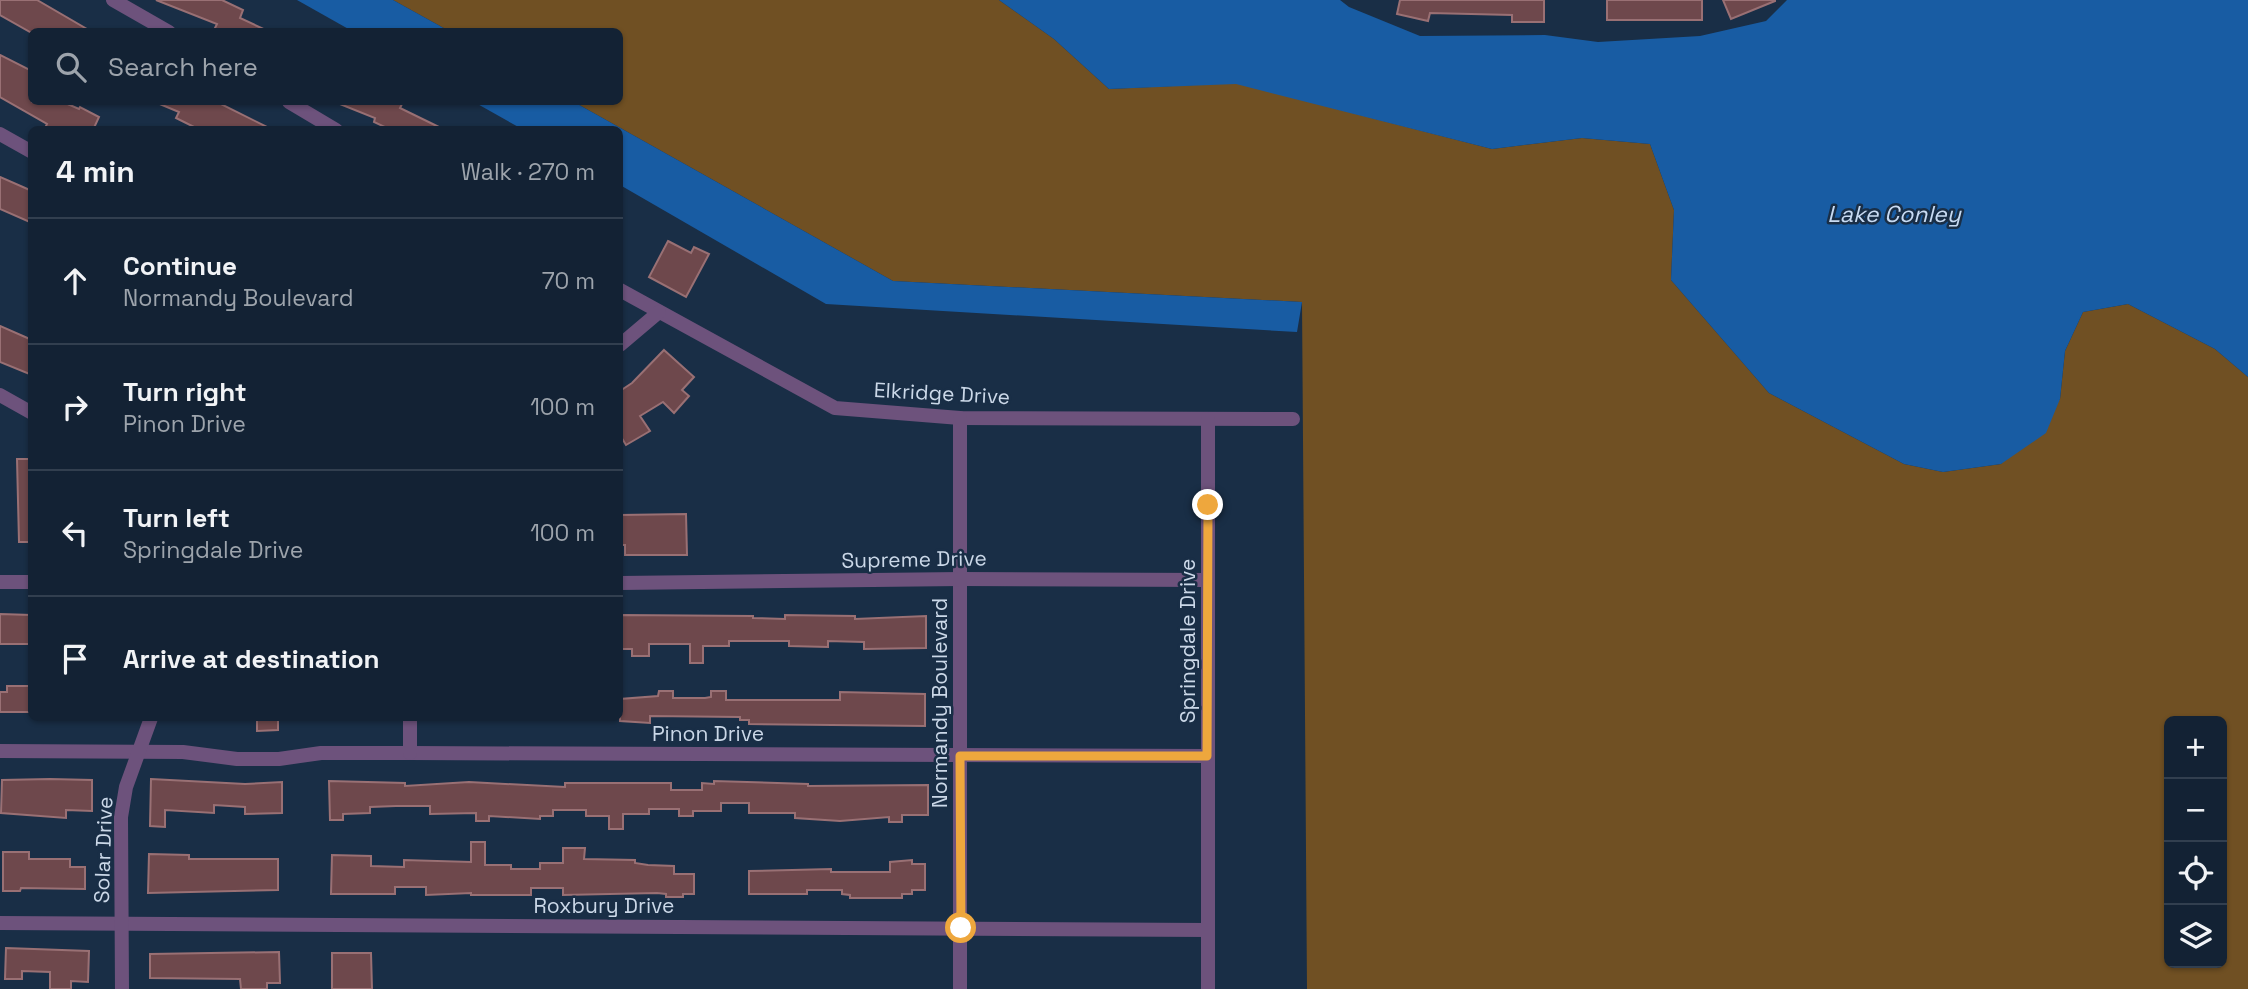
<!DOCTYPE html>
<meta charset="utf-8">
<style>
body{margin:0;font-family:"Space Grotesk",sans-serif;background:#202f40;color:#f1f3f6}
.controls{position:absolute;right:21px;bottom:21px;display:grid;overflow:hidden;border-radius:10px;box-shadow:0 2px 5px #0004}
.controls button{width:63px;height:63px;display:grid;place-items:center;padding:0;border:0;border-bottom:2px solid #323f4f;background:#132234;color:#f1f3f6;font:35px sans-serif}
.stop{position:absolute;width:21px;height:21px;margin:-16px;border:5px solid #eea73d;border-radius:50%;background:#fff}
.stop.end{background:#eea73d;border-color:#fff;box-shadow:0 2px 7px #0008}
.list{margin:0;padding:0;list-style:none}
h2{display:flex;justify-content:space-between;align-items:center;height:91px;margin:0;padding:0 28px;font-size:30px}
h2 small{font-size:23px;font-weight:400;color:#9da4ac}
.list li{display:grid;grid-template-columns:46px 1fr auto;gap:21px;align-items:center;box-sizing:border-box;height:126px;padding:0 28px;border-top:2px solid #323f4f}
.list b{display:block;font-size:26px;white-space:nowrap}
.list p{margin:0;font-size:23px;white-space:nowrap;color:#9da4ac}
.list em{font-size:23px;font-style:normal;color:#9da4ac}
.icon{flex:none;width:38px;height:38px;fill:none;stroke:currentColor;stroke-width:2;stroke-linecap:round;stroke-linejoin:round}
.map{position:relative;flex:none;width:2248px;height:989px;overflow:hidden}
.search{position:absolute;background:#132234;box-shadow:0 2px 5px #0004;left:28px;top:28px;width:595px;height:77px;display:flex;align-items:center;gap:18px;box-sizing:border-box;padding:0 24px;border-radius:10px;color:#9da4ac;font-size:26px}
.panel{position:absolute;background:#132234;box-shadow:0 2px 5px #0004;left:28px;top:126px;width:595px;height:595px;border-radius:10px}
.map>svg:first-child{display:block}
.green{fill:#705023;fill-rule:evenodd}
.water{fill:#185ca3}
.building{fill:#6e484c;stroke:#997074;stroke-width:2}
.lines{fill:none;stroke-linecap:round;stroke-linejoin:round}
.street{stroke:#6d527c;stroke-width:14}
.route{stroke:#eea73d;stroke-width:9}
.labels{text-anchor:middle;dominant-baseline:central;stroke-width:5;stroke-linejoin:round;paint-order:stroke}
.street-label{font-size:21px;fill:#cbd8e8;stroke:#192e46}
.water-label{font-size:23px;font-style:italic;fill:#c8dbf3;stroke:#192e46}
</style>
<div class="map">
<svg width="2248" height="989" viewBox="0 0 2248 989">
<rect width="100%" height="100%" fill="#192e46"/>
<path class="green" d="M393 0H999L1054 39 1109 89 1236 83 1492 149 1582 138 1650 144 1674 210 1671 280 1769 393 1904 464 1943 472 2001 464 2060 399 2065 351 2083 312 2128 304 2215 349 2248 377V989H1307L1302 302 893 281 574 102H620V32L449 31ZM2169 721H2222V963H2169Z"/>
<g class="water">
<polygon points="297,0 393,0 449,31 352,31"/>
<polygon points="999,0 1340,0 1349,7 1420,36 1545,35 1598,42 1700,36 1766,21 1787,0 2248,0 2248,377 2215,349 2128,304 2083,312 2065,351 2060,399 2046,433 2001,464 1943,472 1904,464 1769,393 1671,280 1674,210 1650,144 1582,138 1492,149 1236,84 1109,89 1054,39"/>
<polygon points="474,102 574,102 893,281 1302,302 1297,332 826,304 620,185 620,130 522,129"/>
</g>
<g class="building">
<polygon points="0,0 37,0 92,32 30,32 0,15"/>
<polygon points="156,0 222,0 243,10 240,18 270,32 213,32 217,24"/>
<polygon points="1400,0 1544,0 1544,22 1512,22 1512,15 1430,13 1428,21 1397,14"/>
<rect x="1607" y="0" width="95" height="20"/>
<polygon points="1723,0 1775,0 1775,1 1731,19"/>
<polygon points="0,55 32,71 32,102 63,102 79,109 80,107 99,117 93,130 44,130 47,124 0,97"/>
<polygon points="155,102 217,102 273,130 200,130 176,118 179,112"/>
<polygon points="335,102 403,102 400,108 445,130 391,130 374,122 375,118"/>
<polygon points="0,177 32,191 32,223 0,209"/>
<polygon points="668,241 691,253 694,247 709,254 686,297 649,277"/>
<polygon points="0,326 32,340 32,375 0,362"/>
<polygon points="664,350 694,377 682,390 689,396 674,413 663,402 640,416 650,431 626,445 620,435 620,391 632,383"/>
<polygon points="17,459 32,459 32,542 19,542"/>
<polygon points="686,514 687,555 625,555 625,545 620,545 620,515"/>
<polygon points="0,614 31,615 30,644 0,644"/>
<polygon points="620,615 753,616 753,618 785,619 785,615 855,616 855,619 926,616 926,648 864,649 864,642 828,641 828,647 789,646 789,641 729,641 729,646 703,646 703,663 690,663 690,644 649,644 649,656 632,656 632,649 620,649"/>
<polygon points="7,686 32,686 32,712 0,712 0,692 7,692"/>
<polygon points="659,691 673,691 673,698 705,698 711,697 711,691 726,691 726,700 840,700 840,692 925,694 925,726 749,724 749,720 740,720 740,717 650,716 650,723 620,721 620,699 658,696"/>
<polygon points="257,718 278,718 278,730 257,731"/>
<polygon points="50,779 92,780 92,811 66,810 66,818 1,813 2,780"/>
<polygon points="151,779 245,784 282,782 282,813 245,814 245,807 214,805 214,813 165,810 165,827 150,826"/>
<polygon points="329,781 405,783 405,786 469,782 565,787 565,783 671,783 671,790 702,790 702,783 714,784 714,781 808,784 808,786 928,785 928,815 902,815 902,822 889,822 889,817 840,821 795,818 795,813 749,813 749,803 721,803 721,811 693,811 693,816 679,816 679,809 649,809 649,814 623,814 623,829 609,829 609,816 586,816 586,810 553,810 553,816 540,816 540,819 489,816 489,821 476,821 476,813 430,814 430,806 396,806 370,807 370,813 343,814 343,820 330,820"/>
<polygon points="471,842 485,842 485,865 511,865 511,869 540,869 540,863 563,863 563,848 585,848 584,859 635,860 635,863 648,865 674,866 674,874 694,874 694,894 683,894 683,897 666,897 666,894 657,893 563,895 563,888 531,888 531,895 471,895 471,893 426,895 426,887 395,887 395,894 331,894 332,855 371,856 371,866 404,867 404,860 471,862"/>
<polygon points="3,852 29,852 29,859 70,859 70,867 85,867 85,889 21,888 20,891 3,891"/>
<polygon points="149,854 189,855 189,859 278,859 278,890 148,893"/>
<polygon points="912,860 912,864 925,864 925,890 912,890 912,894 902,894 902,898 850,898 850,895 842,894 842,890 807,890 807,894 749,894 749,871 831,869 831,872 890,872 890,862"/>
<polygon points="6,948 89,951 88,982 71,981 71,989 50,989 50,972 22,971 22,979 5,979"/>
<polygon points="279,952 280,983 267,983 267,989 241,989 240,979 150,978 150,954"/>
<polygon points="332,953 371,953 372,989 332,989"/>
</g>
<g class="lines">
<g class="street">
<polyline points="113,0 169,32"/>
<polyline points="289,102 336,130"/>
<polyline points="0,134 32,152"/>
<polyline points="620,290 835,408 960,418 1293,419"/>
<polyline points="620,345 659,312"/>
<polyline points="0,395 32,413"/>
<polyline points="960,418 960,989"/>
<polyline points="0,582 32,582"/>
<polyline points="620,583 961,579 1208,580"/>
<polyline points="0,751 183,752 237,759 279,759 321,753 410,753 1207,756"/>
<polyline points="410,753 410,718"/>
<polyline points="0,923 1208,930"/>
<polyline points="122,989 121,817 126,787 151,718"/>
<polyline points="1208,989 1208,419"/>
</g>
</g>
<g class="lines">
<polyline class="route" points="961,928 960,756 1207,756 1208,505"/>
</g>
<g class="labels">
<g class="street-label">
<text transform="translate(942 393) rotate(3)">Elkridge Drive</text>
<text transform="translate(914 559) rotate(-1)">Supreme Drive</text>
<text transform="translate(1187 641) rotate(-90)">Springdale Drive</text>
<text transform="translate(939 703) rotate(-90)">Normandy Boulevard</text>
<text x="708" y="733">Pinon Drive</text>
<text transform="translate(103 850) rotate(-88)">Solar Drive</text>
<text x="604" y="905">Roxbury Drive</text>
</g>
<g class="water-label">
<text x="1894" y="214">Lake Conley</text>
</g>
</g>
</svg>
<div class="controls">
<button>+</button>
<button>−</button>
<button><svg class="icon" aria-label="locate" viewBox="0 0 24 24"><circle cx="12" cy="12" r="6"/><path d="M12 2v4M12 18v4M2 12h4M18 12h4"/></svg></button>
<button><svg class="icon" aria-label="layers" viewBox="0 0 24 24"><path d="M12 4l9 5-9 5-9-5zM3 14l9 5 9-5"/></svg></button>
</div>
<div class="stop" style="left:961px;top:928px"></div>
<div class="stop end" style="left:1208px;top:505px"></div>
<div class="search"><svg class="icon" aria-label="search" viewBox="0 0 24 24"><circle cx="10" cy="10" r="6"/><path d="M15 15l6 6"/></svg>Search here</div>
<section class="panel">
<h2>4 min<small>Walk · 270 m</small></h2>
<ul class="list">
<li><svg class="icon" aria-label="ahead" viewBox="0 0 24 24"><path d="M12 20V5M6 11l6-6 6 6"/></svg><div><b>Continue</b><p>Normandy Boulevard</p></div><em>70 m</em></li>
<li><svg class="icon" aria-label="right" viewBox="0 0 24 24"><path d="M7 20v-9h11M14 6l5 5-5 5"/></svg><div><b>Turn right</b><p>Pinon Drive</p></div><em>100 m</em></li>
<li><svg class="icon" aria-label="left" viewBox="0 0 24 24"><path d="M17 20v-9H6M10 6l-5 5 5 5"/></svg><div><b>Turn left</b><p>Springdale Drive</p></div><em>100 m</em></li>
<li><svg class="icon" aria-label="arrive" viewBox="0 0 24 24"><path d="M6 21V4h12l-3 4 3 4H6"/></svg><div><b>Arrive at destination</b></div></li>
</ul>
</section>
</div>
